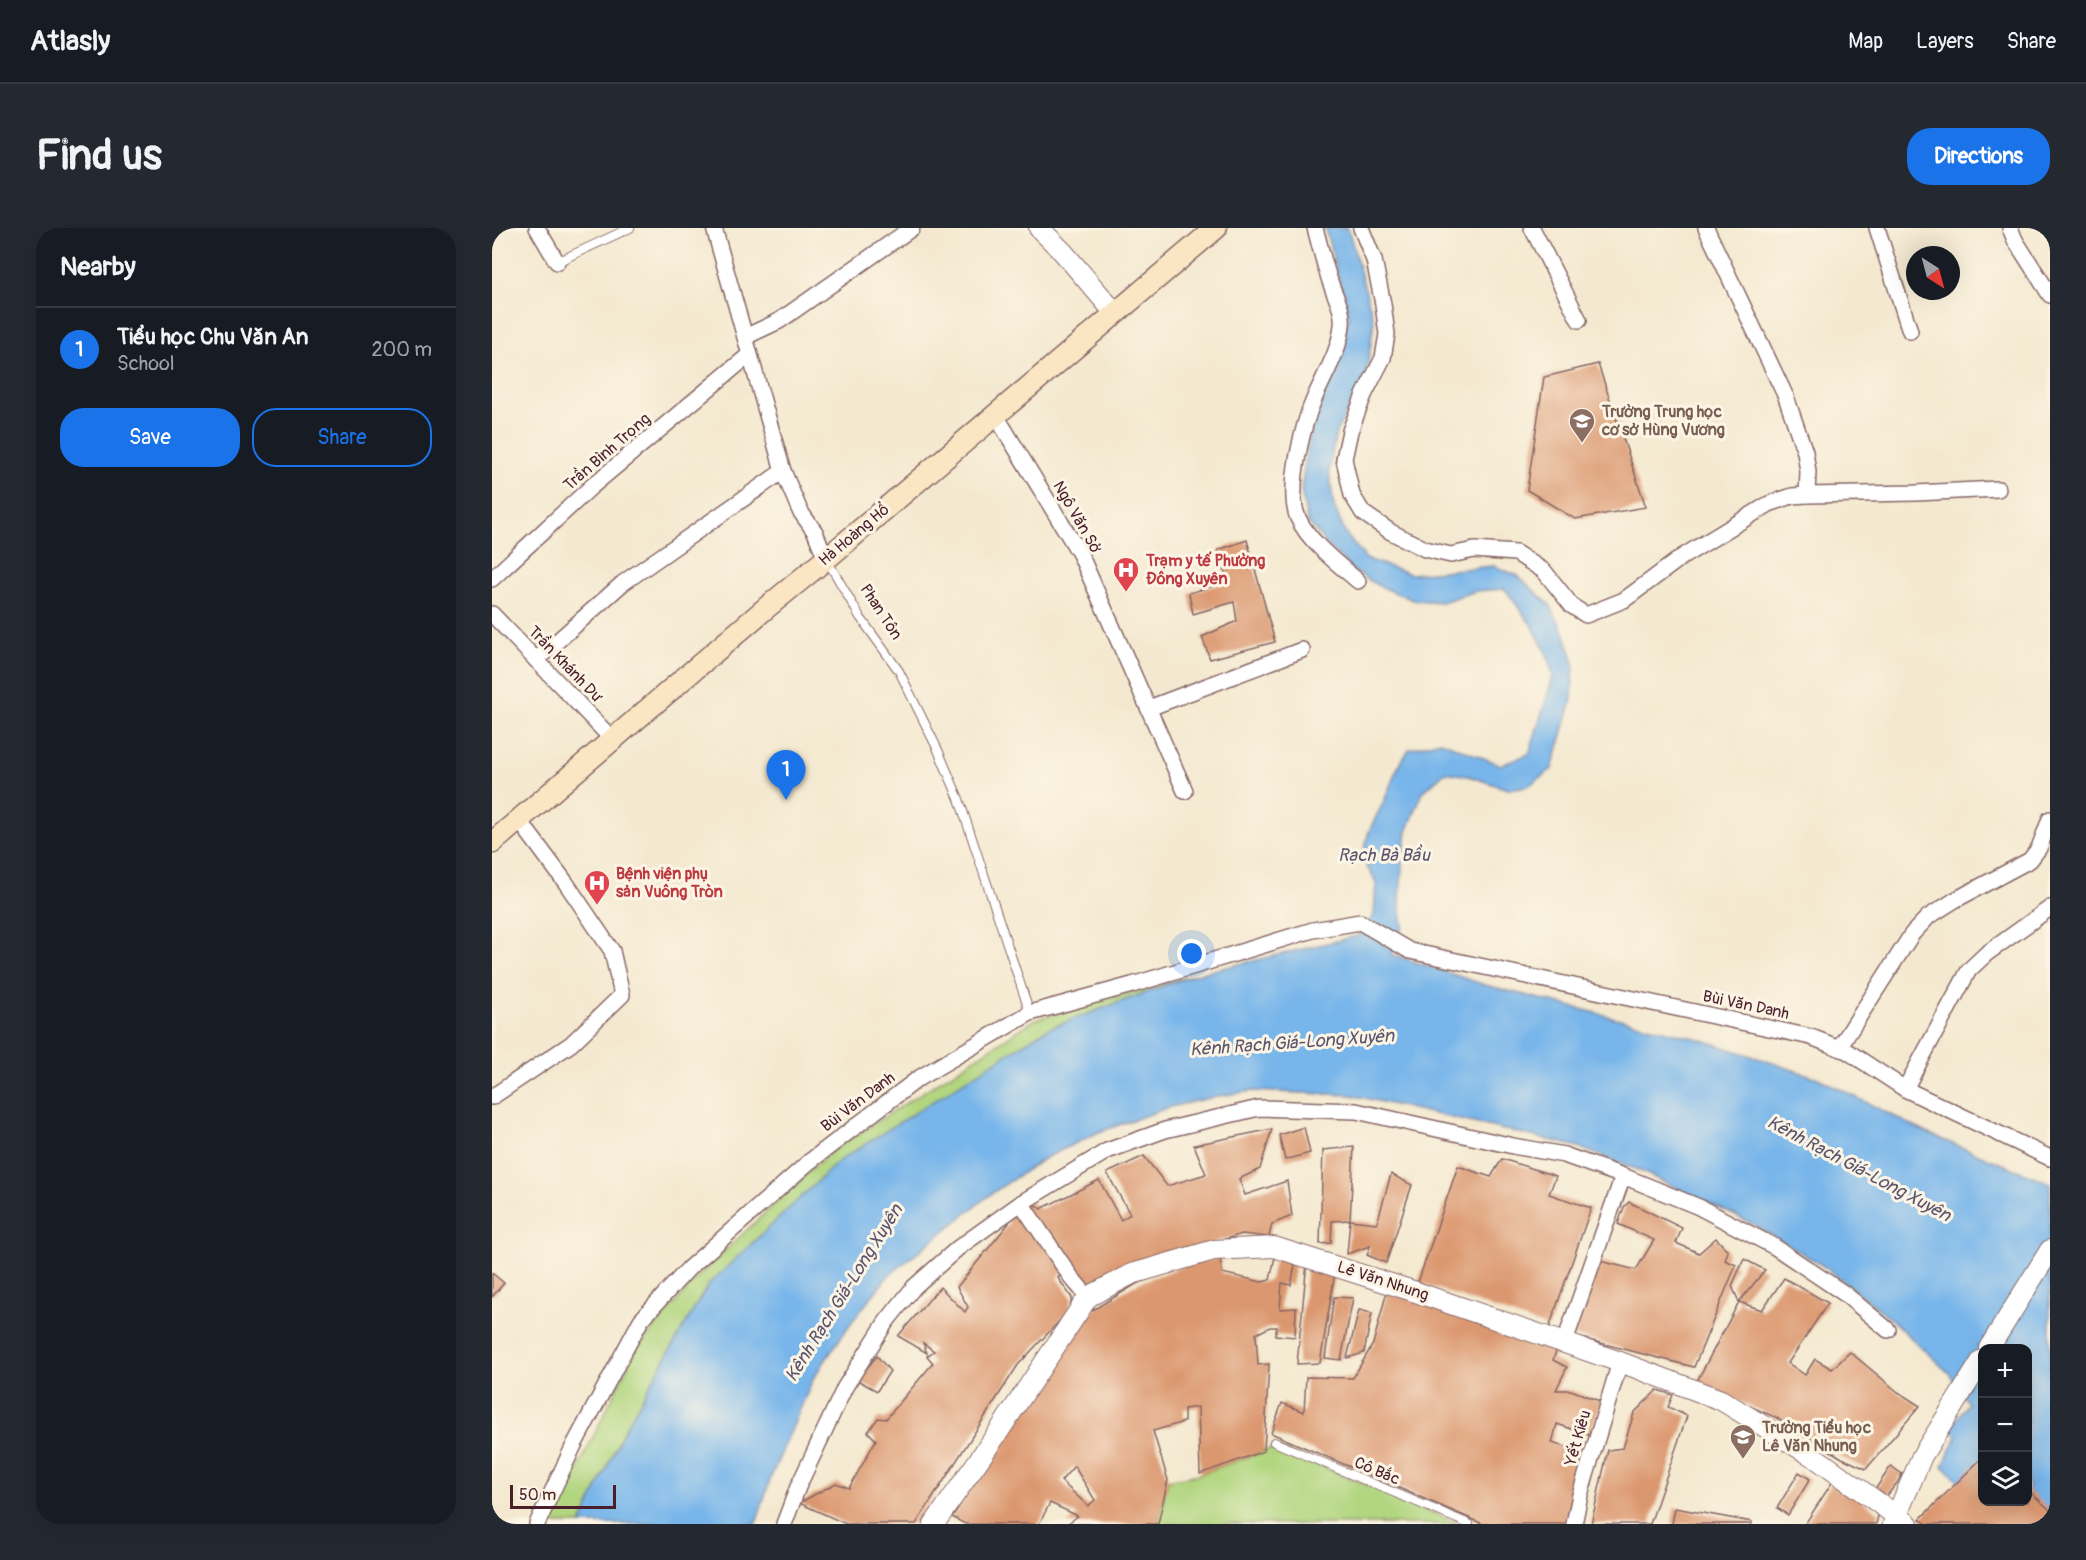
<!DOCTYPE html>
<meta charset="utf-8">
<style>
body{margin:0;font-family:Pangolin,sans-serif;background:#242831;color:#f1f3f6}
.controls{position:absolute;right:18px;bottom:18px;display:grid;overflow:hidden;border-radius:12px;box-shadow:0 6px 24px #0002}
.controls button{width:54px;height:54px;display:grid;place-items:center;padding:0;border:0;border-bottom:2px solid #363941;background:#171b24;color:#f1f3f6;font:30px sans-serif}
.compass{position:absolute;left:1414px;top:18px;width:54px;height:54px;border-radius:50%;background:#171b24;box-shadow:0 6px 24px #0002;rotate:144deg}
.scale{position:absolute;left:18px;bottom:15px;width:106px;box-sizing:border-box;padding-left:6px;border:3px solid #4a1f2b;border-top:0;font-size:16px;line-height:21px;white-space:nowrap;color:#4a1f2b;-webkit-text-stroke:4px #fcf5e5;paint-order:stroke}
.you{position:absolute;left:700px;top:726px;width:21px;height:21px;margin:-15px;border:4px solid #fff;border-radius:50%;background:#1a73e8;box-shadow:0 0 0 9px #1a73e833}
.badge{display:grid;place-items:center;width:39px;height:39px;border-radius:50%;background:#1a73e8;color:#fff;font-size:20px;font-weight:700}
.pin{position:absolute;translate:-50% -50px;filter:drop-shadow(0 2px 3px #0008)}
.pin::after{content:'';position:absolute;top:32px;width:21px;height:18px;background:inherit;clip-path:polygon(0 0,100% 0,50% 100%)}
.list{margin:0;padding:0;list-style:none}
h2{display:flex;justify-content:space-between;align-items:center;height:78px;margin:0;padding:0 24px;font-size:26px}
h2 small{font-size:20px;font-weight:400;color:#9ea1a6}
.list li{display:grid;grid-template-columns:39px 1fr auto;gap:18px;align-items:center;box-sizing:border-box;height:84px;padding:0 24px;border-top:2px solid #363941}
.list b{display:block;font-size:22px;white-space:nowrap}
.list p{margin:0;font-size:20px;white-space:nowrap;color:#9ea1a6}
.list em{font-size:20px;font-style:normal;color:#9ea1a6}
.actions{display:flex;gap:12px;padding:18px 24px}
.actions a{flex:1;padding:14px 0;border:2px solid #1a73e8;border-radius:24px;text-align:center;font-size:21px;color:#1a73e8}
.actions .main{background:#1a73e8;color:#fff}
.icon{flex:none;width:33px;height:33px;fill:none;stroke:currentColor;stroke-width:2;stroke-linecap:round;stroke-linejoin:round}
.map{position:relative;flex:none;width:1558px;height:1296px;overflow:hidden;border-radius:24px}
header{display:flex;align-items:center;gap:36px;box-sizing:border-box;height:84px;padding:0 30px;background:#171b24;border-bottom:2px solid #363941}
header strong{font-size:28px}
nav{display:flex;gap:33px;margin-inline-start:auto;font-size:21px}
.intro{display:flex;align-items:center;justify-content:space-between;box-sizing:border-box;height:144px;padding:0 36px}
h1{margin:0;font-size:42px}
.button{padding:15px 27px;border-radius:24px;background:#1a73e8;color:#fff;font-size:21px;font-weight:700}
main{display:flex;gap:36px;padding:0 36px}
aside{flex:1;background:#171b24;border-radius:24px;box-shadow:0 6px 24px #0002}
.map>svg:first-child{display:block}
.green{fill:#b1d67f;stroke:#7e7a55;stroke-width:1.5}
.water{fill:#77b5ea;stroke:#606a8a;stroke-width:1.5;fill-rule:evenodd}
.building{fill:#db9870;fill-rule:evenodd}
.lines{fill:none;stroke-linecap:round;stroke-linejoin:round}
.service-casing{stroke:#866665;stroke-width:10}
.minor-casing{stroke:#866665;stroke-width:18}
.tertiary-casing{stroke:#866665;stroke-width:22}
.secondary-casing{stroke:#866665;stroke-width:24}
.service{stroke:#fff;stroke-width:8}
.minor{stroke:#fff;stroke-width:15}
.tertiary{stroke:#fff;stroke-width:20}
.secondary{stroke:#fbe6c4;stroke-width:21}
.labels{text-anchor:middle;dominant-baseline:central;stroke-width:6;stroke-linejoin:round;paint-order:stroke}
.education-label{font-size:16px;font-weight:bold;fill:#785e54;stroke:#fcf5e5;text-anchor:start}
.street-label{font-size:16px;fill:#4a1f2b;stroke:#fcf5e5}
.health-label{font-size:16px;font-weight:bold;fill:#be3a42;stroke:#fcf5e5;text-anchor:start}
.water-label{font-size:18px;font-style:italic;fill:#5a546e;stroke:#fcf5e5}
</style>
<header>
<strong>Atlasly</strong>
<nav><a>Map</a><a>Layers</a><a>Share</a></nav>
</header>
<div class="intro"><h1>Find us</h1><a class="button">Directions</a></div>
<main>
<aside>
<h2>Nearby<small></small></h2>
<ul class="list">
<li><span class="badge">1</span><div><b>Tiểu học Chu Văn An</b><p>School</p></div><em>200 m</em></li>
</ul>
<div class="actions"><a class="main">Save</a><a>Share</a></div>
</aside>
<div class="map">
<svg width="1558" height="1296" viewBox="0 0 1558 1296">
<rect width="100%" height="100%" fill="#fcf5e5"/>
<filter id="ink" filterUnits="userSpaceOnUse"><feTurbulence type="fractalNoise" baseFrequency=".0167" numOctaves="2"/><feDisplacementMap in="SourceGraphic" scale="12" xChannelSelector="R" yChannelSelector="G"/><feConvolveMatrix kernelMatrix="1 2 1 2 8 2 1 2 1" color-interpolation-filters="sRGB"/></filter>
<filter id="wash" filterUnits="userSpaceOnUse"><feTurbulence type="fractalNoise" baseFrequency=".008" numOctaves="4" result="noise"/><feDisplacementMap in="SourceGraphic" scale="24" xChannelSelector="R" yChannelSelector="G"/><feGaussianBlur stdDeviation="1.35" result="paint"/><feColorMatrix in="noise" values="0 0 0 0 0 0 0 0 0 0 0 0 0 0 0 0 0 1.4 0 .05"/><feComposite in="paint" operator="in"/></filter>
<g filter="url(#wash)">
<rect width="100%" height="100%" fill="#f4e9d0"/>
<g class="green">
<polygon points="701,747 555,801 133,1200 89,1296 59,1296 143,1123 206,1048 338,924 544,791"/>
<polygon points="784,1219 968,1296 666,1296 676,1252 708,1246"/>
</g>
<path class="water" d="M833 0H856L882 93 874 149 844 204 837 243 842 278 853 305 874 331 919 346 1002 338 1026 348 1058 377 1072 404 1082 434 1080 472 1060 541 1036 558 1016 561 976 548 953 544 930 565 915 604 910 639 908 673 911 699 899 726 993 757 1211 812 1326 850 1439 907 1558 955V1296H1513L1451 1238 1465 1208 1458 1201 1476 1175 1457 1145 1392 1085 1333 1039 1259 995 1144 941 1083 918 859 867 760 863 727 868 678 879 607 904 553 930 500 965 396 1048 358 1096 322 1149 279 1249 264 1296H89L133 1200 216 1057 348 932 555 801 701 747 865 708 882 687 884 654 870 631 877 603 893 571 904 543 917 521 949 513 1009 537 1037 526 1061 449 1057 431 1041 399 1013 361 984 363 950 374 921 372 885 357 862 343 835 317 815 293 809 262 815 221 821 195 857 89ZM1490 1120H1536V1274H1490Z"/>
<g id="blocks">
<g class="building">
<polygon points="1106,136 1154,279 1083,291 1035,262 1052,149"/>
<polygon points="755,312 783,414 718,431 710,409 745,393 742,374 701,386 697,365 736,354 726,322"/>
<polygon points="812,899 818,925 793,932 787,907"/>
<polygon points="780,901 768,941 747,951 753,967 795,953 800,988 780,996 777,1009 750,1006 677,1028 596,1061 575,1036 566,1050 580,1070 577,1083 526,1137 424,1296 354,1296 307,1275 344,1255 357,1260 384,1212 376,1204 386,1190 394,1191 441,1135 435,1128 442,1123 431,1115 435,1125 406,1108 448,1059 473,1084 476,1079 465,1059 517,995 516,981 527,967 549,981 607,952 629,992 638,986 615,945 652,928 675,958 714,946 702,917"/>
<polygon points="862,919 858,992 885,995 899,946 920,957 894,1035 875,1027 878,1018 855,1026 858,992 840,993 839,1015 828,1016 831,922"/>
<polygon points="1010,931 1064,948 1057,966 1099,980 1057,1100 926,1054 966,938 999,949"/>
<polygon points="1137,974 1190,1000 1184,1015 1207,1025 1224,1010 1236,1023 1233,1032 1244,1037 1202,1139 1081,1108 1108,1033 1144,1042 1162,1012 1126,996 1132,979"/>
<path d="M783 1029 804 1032 799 1057 790 1055 788 1081 804 1080 803 1109 783 1107 785 1099H778L764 1106 766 1137 777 1136 772 1223 708 1246 706 1179 692 1181V1194L661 1203 676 1252 666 1296H575L586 1288 558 1275 547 1296H473L460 1289 589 1089 646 1055 692 1038 728 1030 730 1045 770 1054 778 1052ZM582 1238 603 1272 596 1278 569 1253Z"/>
<polygon points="1252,1031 1273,1042 1247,1074 1240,1058"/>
<polygon points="815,1034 843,1045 828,1135 805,1136"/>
<polygon points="0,1045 12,1055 0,1069"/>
<polygon points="1292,1050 1336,1075 1296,1135 1313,1147 1323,1131 1340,1141 1358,1124 1406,1164 1428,1178 1374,1241 1350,1230 1285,1190 1204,1155 1247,1074 1270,1082"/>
<polygon points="895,1063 1065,1120 1061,1132 1075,1139 1064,1162 1079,1162 1110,1174 1097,1207 1065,1196 1060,1215 1092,1225 1074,1296 991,1296 779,1205 790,1175 812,1184 814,1149 861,1150 881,1116"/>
<polygon points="842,1069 861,1070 849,1132 833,1130"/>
<polygon points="867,1082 880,1085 872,1125 855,1130"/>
<polygon points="385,1128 398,1143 385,1163 365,1152"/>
<polygon points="1165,1162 1181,1167 1176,1179 1195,1188 1158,1296 1099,1296 1116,1222 1131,1220 1142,1185"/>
<polygon points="1490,1230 1490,1274 1536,1274 1536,1262 1558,1282 1558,1296 1435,1296 1428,1291"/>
<polygon points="1399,1238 1410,1246 1405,1255 1393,1270 1382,1263"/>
<polygon points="1307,1244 1318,1251 1296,1287 1285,1280"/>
<polygon points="1341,1253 1387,1284 1384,1296 1313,1296"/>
<polygon points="1183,1280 1260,1294 1260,1296 1180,1296"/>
</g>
</g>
</g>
<g filter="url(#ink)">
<use href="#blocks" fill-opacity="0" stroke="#866665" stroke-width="1.5"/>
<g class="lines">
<g class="service-casing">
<g id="service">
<polyline points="65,34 138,0"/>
<polyline points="335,332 368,389 407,443 446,522 467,571 538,785"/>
<polyline points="782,1214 977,1296"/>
</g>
</g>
<g class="minor-casing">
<g id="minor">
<polyline points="45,0 65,34"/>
<polyline points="222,0 291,243 308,283 323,304 334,331"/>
<path d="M823 0C828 18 832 36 838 53 842 67 852 82 850 97 848 122 833 146 823 169 811 195 794 263 806 290 817 314 846 336 866 353"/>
<polyline points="869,0 882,32 891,76 895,106 891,130 872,167 858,203 852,231 860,267 871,285 899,304 933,321 959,327 982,322 1024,325 1052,343 1080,378 1094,387 1132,372 1190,329 1277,276 1300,268 1315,267"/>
<polyline points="1040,0 1087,92"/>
<polyline points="1214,0 1294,169 1313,224 1316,244 1315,267 1424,265 1506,261"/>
<polyline points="1385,0 1418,103"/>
<polyline points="1518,0 1523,12 1558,67"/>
<polyline points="253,109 287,93 420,0"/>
<polyline points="503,186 588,326 693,563"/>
<polyline points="0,351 99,259 257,127"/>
<polyline points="0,386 120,511"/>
<polyline points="44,432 131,355 291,243"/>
<polyline points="657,480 810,422"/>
<polyline points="1347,820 1420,706 1436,689 1463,672 1538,632 1547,620 1558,591"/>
<polyline points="1413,861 1477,742 1494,726 1558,680"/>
<polyline points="0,869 79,816 130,767 120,723 74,655 27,592"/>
<polyline points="529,975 579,1049 596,1069"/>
<polyline points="1072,1116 1131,948"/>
<polyline points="45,1296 82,1217 149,1092 197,1040 317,934 427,850 538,785 640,757 821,702 868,694 918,723 1319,809 1355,823 1413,861 1558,930"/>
<polyline points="292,1296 306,1259 353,1159 394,1094 422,1059 466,1020 529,975 615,923 673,902 767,880 864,883 1021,918 1072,927 1131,948 1207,979 1283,1019 1353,1066 1396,1102"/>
<polyline points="1082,1296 1088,1267 1128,1134"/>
</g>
</g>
<g class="tertiary-casing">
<g id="tertiary">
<polyline points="547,0 571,24 623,85"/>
<polyline points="1497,1120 1558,1022"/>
<polyline points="442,1296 507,1203 596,1069 640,1046 722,1022 782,1019 921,1063 1128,1134 1229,1172 1325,1231 1416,1296"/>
<polyline points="1401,1296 1430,1228 1490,1132"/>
</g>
</g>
<g class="secondary-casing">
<polyline id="secondary" points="0,615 274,380 334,331 724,0"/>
</g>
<use href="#service" class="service"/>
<use href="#minor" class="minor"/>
<use href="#tertiary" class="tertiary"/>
<use href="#secondary" class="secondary"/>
</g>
</g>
<defs>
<g id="school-pin" transform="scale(1.35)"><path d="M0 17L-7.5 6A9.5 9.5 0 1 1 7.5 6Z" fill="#8d6e63" stroke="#fcf5e5"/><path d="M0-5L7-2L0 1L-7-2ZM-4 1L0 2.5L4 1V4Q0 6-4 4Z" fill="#fff"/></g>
<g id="hospital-pin" transform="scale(1.35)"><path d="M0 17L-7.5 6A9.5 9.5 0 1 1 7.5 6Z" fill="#e0444e" stroke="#fcf5e5"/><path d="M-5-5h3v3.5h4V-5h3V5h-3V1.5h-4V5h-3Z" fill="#fff"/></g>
</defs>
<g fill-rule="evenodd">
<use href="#school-pin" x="1090" y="193"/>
<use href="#hospital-pin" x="634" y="342"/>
<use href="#hospital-pin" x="105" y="655"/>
<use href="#school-pin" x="1251" y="1209"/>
</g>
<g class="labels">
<g class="education-label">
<text x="1110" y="184">Trường Trung học<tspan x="1110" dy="18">cơ sở Hùng Vương</tspan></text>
<text x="1270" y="1200">Trường Tiểu học<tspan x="1270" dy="18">Lê Văn Nhung</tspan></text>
</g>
<g class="street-label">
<text transform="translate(115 224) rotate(-41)">Trần Bình Trọng</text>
<text transform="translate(585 289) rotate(60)">Ngô Văn Sở</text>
<text transform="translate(362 307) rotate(-40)">Hà Hoàng Hổ</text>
<text transform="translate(389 384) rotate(57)">Phan Tôn</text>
<text transform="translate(73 436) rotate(46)">Trần Khánh Dư</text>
<text transform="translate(1254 777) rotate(12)">Bùi Văn Danh</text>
<text transform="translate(366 874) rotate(-37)">Bùi Văn Danh</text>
<text transform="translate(891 1053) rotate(18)">Lê Văn Nhung</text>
<text transform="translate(1086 1210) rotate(-74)">Yết Kiêu</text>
<text transform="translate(885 1243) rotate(23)">Cô Bắc</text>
</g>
<g class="health-label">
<text x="654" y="333">Trạm y tế Phường<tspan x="654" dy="18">Đông Xuyên</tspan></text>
<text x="124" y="646">Bệnh viện phụ<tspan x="124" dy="18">sản Vuông Tròn</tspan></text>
</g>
<g class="water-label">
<text x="892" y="627">Rạch Bà Bầu</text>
<text transform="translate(800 815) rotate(-4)">Kênh Rạch Giá-Long Xuyên</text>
<text transform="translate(1367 941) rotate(28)">Kênh Rạch Giá-Long Xuyên</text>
<text transform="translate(352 1065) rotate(-58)">Kênh Rạch Giá-Long Xuyên</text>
</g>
</g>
</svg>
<div class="controls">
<button>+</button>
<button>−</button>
<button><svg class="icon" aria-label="layers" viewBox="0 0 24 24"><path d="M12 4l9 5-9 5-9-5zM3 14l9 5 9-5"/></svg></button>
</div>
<svg class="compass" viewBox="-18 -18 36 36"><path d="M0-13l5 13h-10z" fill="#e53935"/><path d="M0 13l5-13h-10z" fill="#9ea1a6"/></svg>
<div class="scale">50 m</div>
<div class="you"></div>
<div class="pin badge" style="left:294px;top:572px">1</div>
</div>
</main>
